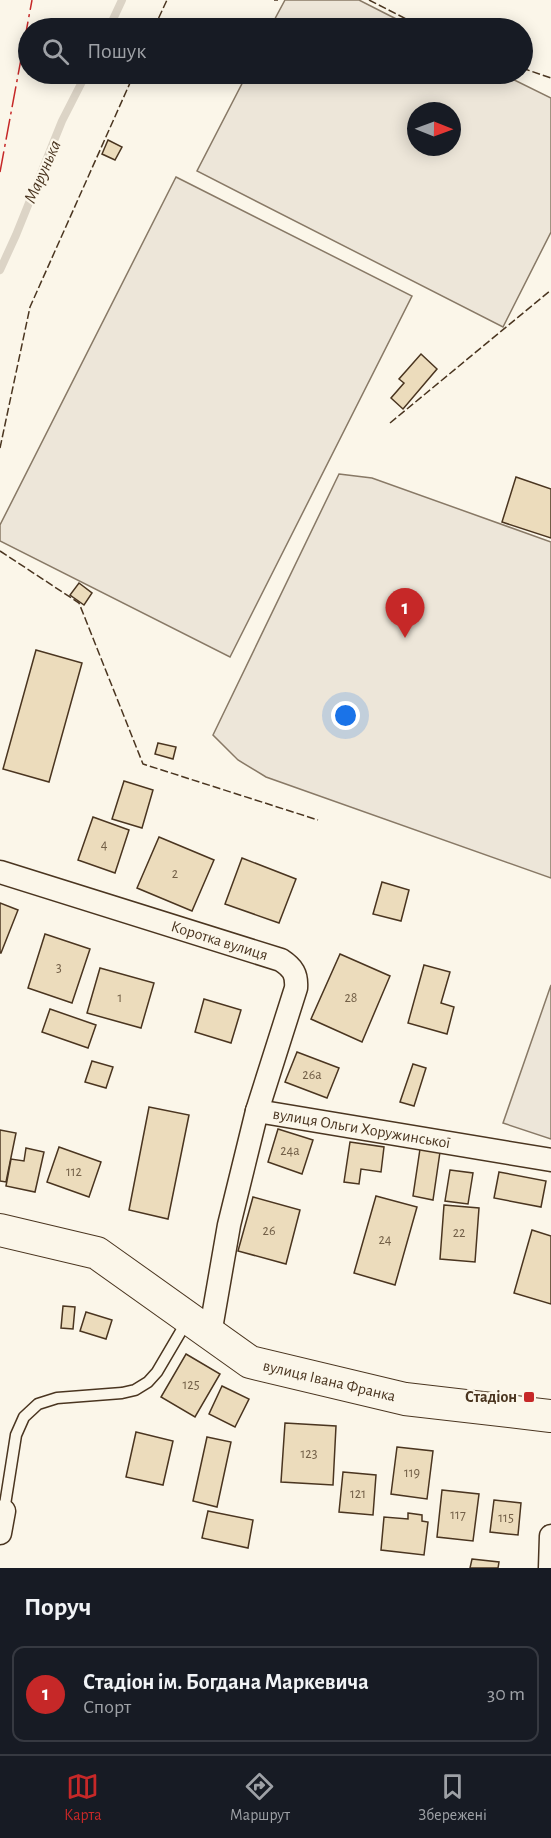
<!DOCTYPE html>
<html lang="uk">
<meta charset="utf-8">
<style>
body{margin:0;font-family:"Alegreya Sans",sans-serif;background:#242831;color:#f1f3f6}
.compass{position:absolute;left:407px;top:102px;width:54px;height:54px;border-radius:50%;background:#171b24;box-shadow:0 3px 15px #0003;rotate:91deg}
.you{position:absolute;left:346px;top:716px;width:21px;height:21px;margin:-15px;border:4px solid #fff;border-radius:50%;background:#1a73e8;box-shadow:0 0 0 9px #1a73e833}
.badge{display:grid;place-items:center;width:39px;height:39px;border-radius:50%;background:#c62828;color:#fff;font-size:20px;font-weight:700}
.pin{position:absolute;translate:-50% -50px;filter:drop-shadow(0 2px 3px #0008)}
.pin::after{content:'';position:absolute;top:32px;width:21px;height:18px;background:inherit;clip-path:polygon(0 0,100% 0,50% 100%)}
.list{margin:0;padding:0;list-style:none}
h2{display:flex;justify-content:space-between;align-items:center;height:78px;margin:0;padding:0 24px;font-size:26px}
h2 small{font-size:20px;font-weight:400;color:#9ea1a6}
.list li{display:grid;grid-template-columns:39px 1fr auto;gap:18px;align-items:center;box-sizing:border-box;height:96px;margin:0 12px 12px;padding:0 12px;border:2px solid #363941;border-radius:12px}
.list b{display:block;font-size:22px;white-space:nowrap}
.list p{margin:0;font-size:20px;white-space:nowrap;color:#9ea1a6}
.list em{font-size:20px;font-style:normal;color:#9ea1a6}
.icon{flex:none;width:33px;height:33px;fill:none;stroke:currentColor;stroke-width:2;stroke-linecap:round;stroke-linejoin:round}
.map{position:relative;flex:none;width:551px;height:1568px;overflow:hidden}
.search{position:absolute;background:#171b24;box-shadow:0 3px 15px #0003;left:18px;right:18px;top:18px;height:66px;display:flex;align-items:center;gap:15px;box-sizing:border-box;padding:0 21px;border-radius:33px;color:#9ea1a6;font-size:22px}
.sheet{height:186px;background:#171b24}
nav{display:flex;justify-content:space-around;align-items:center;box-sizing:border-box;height:84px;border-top:2px solid #363941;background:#171b24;font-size:16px;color:#9ea1a6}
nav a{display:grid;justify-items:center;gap:3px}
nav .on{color:#c62828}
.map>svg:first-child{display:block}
.green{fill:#ede6d9;stroke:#887966;stroke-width:1.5;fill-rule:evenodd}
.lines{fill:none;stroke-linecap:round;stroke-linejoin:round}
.stream{stroke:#dcd4c6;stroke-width:8}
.building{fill:#ecdcbc;stroke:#4a3520;stroke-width:1.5}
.lane-casing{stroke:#4a3520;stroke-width:13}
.street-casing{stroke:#4a3520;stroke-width:25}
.secondary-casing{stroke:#4a3520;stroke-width:34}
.lane{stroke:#fbf6e9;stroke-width:10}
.street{stroke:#fbf6e9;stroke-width:22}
.secondary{stroke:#fbf6e9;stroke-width:32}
.fence{stroke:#4a3520;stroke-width:1.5;stroke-dasharray:8 3;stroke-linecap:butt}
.power{stroke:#c62828;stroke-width:1.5;stroke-dasharray:21 4.5 3 4.5;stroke-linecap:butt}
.poi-dot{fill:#c62828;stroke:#fbf6e9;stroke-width:2}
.labels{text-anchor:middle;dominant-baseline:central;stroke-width:4.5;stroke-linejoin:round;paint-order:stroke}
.number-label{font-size:14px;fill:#725f47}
.street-label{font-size:16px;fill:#4a3520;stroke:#fbf6e9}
.poi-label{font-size:16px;font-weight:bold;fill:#4a3520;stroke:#fbf6e9;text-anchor:end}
.water-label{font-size:18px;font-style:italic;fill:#4a3520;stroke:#fbf6e9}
</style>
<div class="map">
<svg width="551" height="1568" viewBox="0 0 551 1568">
<rect width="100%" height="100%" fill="#fbf6e9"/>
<g class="green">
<polygon points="285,0 359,0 414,28 270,28"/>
<path d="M247 74H502L551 98V232L503 327 197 171ZM416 111H452V147H416Z"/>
<polygon points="176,177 412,296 230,657 0,541 0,525"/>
<polygon points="339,474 372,478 551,542 551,878 266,777 238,760 213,735"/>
<polygon points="551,985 551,1139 503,1123"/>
</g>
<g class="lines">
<g class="stream">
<polyline points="109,28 122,0"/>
<polyline points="0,270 16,235 62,121 86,74"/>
</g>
</g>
<g class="building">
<polygon points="108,140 122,147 115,160 102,154"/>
<polygon points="421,354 437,369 403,409 391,398 404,383 399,379"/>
<polygon points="516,477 551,489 551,538 502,522"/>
<polygon points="79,583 92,593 84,605 70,595"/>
<polygon points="36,650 82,663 49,782 3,769"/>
<polygon points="158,743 176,747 173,759 155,754"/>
<polygon points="124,781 153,790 142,828 112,819"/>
<polygon points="93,817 129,830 115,873 78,860"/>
<polygon points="159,837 214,860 192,911 137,888"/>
<polygon points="242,858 296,879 279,923 225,904"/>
<polygon points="382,882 409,890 401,921 373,914"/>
<polygon points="0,903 18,910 1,953 0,953"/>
<polygon points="45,934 90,949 72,1003 28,988"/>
<polygon points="340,954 390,976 362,1042 311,1019"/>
<polygon points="424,965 450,972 441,1003 454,1007 447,1034 408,1023"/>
<polygon points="100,968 154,983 141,1028 87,1013"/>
<polygon points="204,999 241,1010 231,1043 195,1032"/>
<polygon points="50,1009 96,1025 88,1048 42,1032"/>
<polygon points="297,1052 339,1068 327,1098 285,1082"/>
<polygon points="92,1061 113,1067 106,1088 85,1082"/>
<polygon points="413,1064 426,1068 414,1106 400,1102"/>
<polygon points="149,1107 189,1115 168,1219 129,1210"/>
<polygon points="278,1129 313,1140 302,1174 268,1162"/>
<polygon points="0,1130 16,1133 6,1182 0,1181"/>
<polygon points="350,1142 384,1147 381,1172 361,1169 359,1184 344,1182"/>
<polygon points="59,1147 101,1162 89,1197 47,1182"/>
<polygon points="26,1148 44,1152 35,1192 6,1186 11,1159 24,1161"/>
<polygon points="420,1149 440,1152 433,1200 413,1196"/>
<polygon points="450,1170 473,1173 468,1204 445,1201"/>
<polygon points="499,1172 546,1181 541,1207 494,1198"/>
<polygon points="376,1196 417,1207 395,1285 354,1273"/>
<polygon points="253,1197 300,1210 286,1264 238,1251"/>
<polygon points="444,1205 479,1208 475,1262 440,1259"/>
<polygon points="532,1230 551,1236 551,1304 514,1293"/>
<polygon points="63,1306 75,1307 73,1329 61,1328"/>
<polygon points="86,1312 112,1320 106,1339 80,1331"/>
<polygon points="186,1354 220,1374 195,1417 161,1397"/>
<polygon points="222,1386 249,1399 235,1427 209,1414"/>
<polygon points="285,1423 336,1426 333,1485 281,1482"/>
<polygon points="136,1432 173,1441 163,1485 126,1477"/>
<polygon points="207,1437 231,1442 217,1507 193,1501"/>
<polygon points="397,1447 433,1451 427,1499 391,1494"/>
<polygon points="343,1472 376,1475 373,1515 339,1512"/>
<polygon points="442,1490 479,1494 473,1541 437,1537"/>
<polygon points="494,1500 521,1503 518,1535 490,1532"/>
<polygon points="208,1511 253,1520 248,1548 202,1538"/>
<polygon points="408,1513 422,1515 422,1521 428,1522 424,1555 381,1550 384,1517 408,1519"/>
<polygon points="472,1559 499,1562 498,1568 470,1568"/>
</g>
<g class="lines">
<g class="lane-casing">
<polyline id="lane" points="4,1511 16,1435 24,1417 38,1404 57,1398 122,1393 135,1390 148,1382 157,1372 187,1321"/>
</g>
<g class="street-casing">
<g id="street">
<path id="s1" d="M0 872 281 960C293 968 297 974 296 988L257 1111"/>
<path id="s2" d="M210 1334 229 1225 257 1111 551 1160"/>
<polyline points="0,1533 4,1511"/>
<polyline points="550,1568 551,1536"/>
</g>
</g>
<g class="secondary-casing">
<g id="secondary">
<path id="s3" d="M0 1230 97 1253 250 1362 405 1399 551 1416"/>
</g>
</g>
<use href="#lane" class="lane"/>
<use href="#street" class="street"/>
<use href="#secondary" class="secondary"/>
<g class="fence">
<polyline points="274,0 278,0"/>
<polyline points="369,0 424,28"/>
<polyline points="154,28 167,0"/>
<polyline points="522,68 551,78"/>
<polyline points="390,423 551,290"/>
<polyline points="0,448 30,307 134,74"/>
<polyline points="0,551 79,603 143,764 318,820"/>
</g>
<polyline class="power" points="0,172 32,0"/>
</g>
<rect class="poi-dot" x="523" y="1391" width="12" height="12" rx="3"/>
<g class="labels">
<g class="number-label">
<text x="104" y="845">4</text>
<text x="175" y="874">2</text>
<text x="59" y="968">3</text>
<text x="120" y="998">1</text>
<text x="351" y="998">28</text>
<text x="312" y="1075">26а</text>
<text x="290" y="1151">24а</text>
<text x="74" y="1172">112</text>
<text x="269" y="1231">26</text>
<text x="459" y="1233">22</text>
<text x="385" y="1240">24</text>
<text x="191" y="1385">125</text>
<text x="309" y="1454">123</text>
<text x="412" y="1473">119</text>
<text x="358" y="1494">121</text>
<text x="458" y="1515">117</text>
<text x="506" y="1518">115</text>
</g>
<g class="street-label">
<text stroke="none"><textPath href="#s1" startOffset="230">Коротка вулиця</textPath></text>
<text stroke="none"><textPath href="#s2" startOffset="334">вулиця Ольги Хоружинської</textPath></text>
<text stroke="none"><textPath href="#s3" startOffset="369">вулиця Івана Франка</textPath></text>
</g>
<g class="poi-label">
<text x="517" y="1397">Стадіон</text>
</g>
<g class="water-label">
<text transform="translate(43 172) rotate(-66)">Марунька</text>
</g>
</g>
</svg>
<svg class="compass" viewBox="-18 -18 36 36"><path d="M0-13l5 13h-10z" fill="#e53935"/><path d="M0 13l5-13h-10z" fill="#9ea1a6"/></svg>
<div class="you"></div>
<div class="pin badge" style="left:405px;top:638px">1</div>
<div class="search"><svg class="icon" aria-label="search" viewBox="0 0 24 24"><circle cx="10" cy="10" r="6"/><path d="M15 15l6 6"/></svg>Пошук</div>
</div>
<section class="sheet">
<h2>Поруч<small></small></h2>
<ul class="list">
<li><span class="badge">1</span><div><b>Стадіон ім. Богдана Маркевича</b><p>Спорт</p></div><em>30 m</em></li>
</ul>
</section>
<nav>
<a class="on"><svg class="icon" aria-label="map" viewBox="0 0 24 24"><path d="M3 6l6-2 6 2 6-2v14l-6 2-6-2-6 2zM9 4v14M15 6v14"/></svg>Карта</a>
<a><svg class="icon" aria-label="directions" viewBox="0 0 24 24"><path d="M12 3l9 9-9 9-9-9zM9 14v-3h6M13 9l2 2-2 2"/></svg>Маршрут</a>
<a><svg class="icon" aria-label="saved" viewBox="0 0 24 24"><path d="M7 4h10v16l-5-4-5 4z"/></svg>Збережені</a>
</nav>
